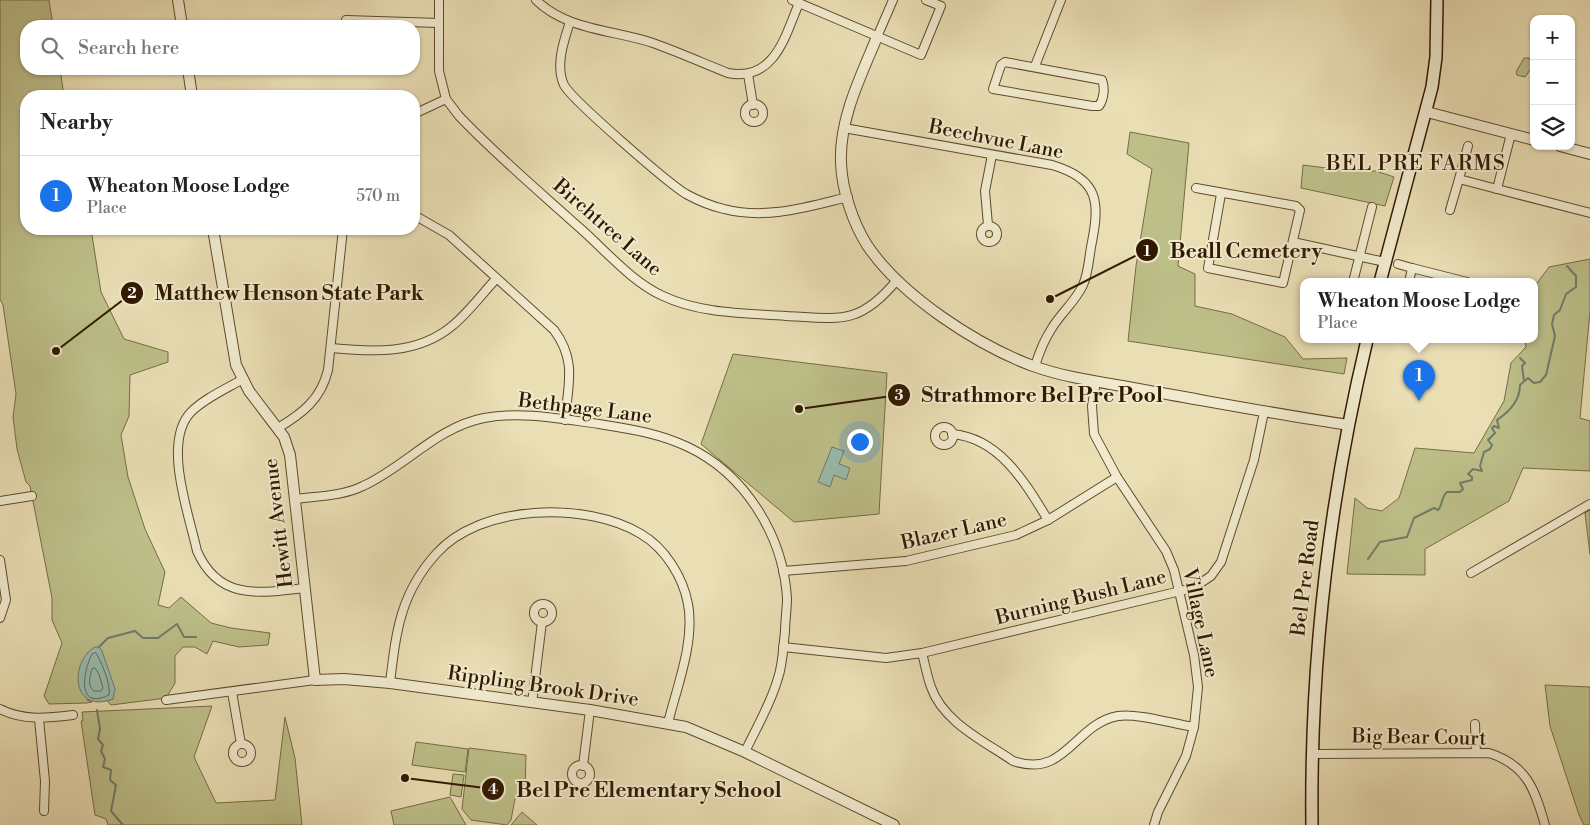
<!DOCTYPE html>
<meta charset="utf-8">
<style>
body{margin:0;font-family:"Libre Bodoni",serif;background:#f6f6f6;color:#222}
.controls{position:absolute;right:15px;top:15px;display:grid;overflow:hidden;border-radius:10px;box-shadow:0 1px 4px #0004}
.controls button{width:45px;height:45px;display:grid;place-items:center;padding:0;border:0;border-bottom:1px solid #e0e0e0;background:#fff;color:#222;font:25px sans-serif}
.you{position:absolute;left:859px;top:441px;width:18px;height:18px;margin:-12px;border:4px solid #fff;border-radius:50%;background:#1a73e8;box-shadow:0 0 0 8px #1a73e833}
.badge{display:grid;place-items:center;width:32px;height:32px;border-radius:50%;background:#1a73e8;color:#fff;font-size:16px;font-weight:700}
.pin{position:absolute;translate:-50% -41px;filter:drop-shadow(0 1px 2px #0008)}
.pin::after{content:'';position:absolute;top:26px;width:18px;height:15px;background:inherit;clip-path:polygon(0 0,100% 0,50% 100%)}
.popup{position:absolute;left:1300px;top:278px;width:238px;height:65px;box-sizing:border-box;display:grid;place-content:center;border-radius:10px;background:#fff;filter:drop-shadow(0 1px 4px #0005);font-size:16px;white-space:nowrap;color:#767676}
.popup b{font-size:19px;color:#222}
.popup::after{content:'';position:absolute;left:50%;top:100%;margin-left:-10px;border:10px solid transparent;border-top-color:#fff}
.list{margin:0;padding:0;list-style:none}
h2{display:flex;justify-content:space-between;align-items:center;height:65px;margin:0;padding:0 20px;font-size:21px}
h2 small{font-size:16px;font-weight:400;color:#767676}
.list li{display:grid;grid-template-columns:32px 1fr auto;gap:15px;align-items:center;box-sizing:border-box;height:80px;padding:0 20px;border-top:1px solid #e0e0e0}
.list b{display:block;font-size:19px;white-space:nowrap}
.list p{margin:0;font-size:16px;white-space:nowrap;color:#767676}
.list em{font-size:16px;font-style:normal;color:#767676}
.icon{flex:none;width:28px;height:28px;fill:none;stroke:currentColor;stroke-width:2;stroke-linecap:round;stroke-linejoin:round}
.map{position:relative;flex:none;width:1590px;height:825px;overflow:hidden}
.search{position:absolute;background:#fff;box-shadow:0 1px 4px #0004;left:20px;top:20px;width:400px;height:55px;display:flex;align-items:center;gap:12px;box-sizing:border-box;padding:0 18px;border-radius:20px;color:#767676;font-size:19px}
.panel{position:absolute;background:#fff;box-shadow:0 1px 4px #0004;left:20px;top:90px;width:400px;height:145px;border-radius:20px}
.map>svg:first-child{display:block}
.green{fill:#bdbf89;stroke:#776c44}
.water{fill:#98bcaf;stroke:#6f7b69}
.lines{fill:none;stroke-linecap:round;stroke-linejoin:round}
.shore{stroke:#646a58;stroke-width:1}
.stream{stroke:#6f7b69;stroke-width:2}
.minor-casing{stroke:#5f4a2d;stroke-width:10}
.tertiary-casing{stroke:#5f4a2d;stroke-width:12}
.secondary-casing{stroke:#311900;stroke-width:14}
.minor{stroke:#f1eace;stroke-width:8}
.tertiary{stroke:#f1eace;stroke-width:10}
.secondary{stroke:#f1eace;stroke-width:11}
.labels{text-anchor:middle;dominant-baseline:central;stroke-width:4;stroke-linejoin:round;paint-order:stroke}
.street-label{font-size:20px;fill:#311900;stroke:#f1eace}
.neighbourhood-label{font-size:21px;letter-spacing:1px;fill:#311900;stroke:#f1eace}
.leader{fill:none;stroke:#311900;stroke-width:2}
.callout-dot{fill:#311900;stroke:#f1eace;stroke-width:2}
.mark-label{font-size:15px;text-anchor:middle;font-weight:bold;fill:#fff}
.callout-label{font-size:21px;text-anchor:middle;font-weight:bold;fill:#311900;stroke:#f1eace;stroke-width:4;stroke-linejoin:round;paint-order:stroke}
</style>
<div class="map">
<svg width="1590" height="825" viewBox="0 0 1590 825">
<rect width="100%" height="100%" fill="#eadeb4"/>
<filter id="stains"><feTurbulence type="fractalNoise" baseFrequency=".004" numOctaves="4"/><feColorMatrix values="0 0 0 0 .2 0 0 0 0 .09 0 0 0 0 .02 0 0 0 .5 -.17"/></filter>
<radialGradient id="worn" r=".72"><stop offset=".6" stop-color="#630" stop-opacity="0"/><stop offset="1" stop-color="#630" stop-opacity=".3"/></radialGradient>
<g class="green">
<polygon points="0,0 49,0 53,26 26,26 26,69 60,69 64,96 26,96 26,229 91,229 101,292 124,339 168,352 168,362 130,375 129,416 121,435 128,477 145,529 165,572 158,605 169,608 181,597 211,623 231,628 270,633 268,645 239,647 213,641 207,654 195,647 183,647 175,656 175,683 166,698 111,705 107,701 113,699 87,700 92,702 87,703 49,704 44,696 62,643 52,620 52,598 30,486 26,482 17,449 13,417 16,394 3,305 0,299"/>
<polygon points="1524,58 1529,58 1533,66 1525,77 1517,75 1516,72"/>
<polygon points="1130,132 1189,143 1178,266 1195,274 1195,306 1232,314 1285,337 1303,359 1347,358 1344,374 1128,341 1136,266 1152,169 1127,154"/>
<polygon points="1303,165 1349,171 1376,171 1394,177 1385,206 1301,188"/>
<polygon points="1590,259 1590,311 1580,418 1590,421 1590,471 1523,468 1509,501 1425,549 1425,575 1347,574 1355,498 1367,508 1382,511 1399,498 1415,448 1474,453 1504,401 1511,363 1526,347 1525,340 1534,340 1534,287 1549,267"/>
<polygon points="733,354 887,373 879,514 794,522 701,444"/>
<polygon points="1590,510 1590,554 1585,513"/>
<polygon points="1545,685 1590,687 1590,825 1584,825 1579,815 1550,726"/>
<polygon points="212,706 194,757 216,803 275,800 285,717 295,758 302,825 108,825 106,819 95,815 81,721 83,721 82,712"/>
<polygon points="416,742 468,749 465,772 412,765"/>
<polygon points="469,748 526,755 525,790 515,799 511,820 507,825 471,820 462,809"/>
<polygon points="453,774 464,775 461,797 450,795"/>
<polygon points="450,797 466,825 394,825 391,811"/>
<polygon points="522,812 537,825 511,825"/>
</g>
<g class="water">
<polygon points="832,447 844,451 839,464 850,468 846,480 834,475 830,487 818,482"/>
<path d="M95 647H99L102 651 115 689 113 699C70 715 70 660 95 647Z"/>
</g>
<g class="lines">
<g class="shore">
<path d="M96 653C101 661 111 684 109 695 76 711 83 671 92 654Z"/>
<path d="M95 668 99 674 103 688 101 691H94C87 686 90 676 92 669Z"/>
</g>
<g class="stream">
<polyline points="1520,358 1525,363 1522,366 1524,381"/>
<path d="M1368 559 1380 542 1407 537 1414 518 1434 508 1438 510C1443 505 1441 497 1447 492H1460L1463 489 1460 483 1472 480V477L1468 474 1473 469 1482 471 1480 466 1484 452 1490 449 1492 445 1488 440 1495 433 1492 428 1494 426 1499 428 1497 420C1509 412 1520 400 1520 385L1528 378 1534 383 1540 382 1546 375 1555 336 1552 324 1554 315 1560 310 1566 294 1576 287V276L1567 266"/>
<polyline points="99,647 108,638 135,631 143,638 158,638 177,624 184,637 196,637"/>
<polyline points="97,710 100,729 98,739 103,745 101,751 105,759 103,767 111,770 110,780 116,785 111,811 123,825"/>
</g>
<g class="minor-casing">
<g id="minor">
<path d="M439 0V71L446 99 459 116C497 156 540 192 581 229 607 252 632 282 663 296 701 314 746 313 786 316 841 319 860 325 897 280"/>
<path d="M536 0C566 30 614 30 653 43 678 52 703 63 728 73 774 82 785 37 799 3"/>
<polyline points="792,0 921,55 941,6 926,0"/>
<polyline points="346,20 439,23"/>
<path d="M570 22C564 40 555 66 564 85 572 100 668 183 686 194 697 200 711 206 724 209 766 220 807 207 848 197"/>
<polyline points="877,37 893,0"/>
<path d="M1005 62 1102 80C1105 88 1104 99 1099 106H1092L993 89 1001 65Z"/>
<polyline points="1035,66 1061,0"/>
<polyline points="748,74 753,105"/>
<circle cx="754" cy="113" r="9"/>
<polyline points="414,114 446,99"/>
<path d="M844 128 1052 165C1100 179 1100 203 1091 247 1089 259 1088 274 1083 285 1075 302 1061 313 1052 328 1044 340 1039 353 1035 366"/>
<polyline points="1511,134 1497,189 1590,213"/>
<polyline points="1468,146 1459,179 1497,189"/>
<polyline points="1196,188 1296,206 1300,210 1283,283 1208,268 1221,194"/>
<polyline points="1450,210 1459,179"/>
<path d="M414 215 449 235 554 330C577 361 568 384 565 420"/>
<polyline points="988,225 985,191 992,155"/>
<circle cx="989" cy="234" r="8"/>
<polyline points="1293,242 1385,262"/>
<polyline points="1398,264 1412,268"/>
<polyline points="1353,282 1372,207"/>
<polyline points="1409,282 1412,268 1467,282"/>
<path d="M331 348C373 352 417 355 452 326 468 313 482 294 496 279"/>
<path d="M243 379C226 389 205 398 191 412 162 442 189 514 197 551 219 601 259 593 304 588"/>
<polyline points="1096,381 1092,406 1094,434 1117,477 1166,551 1174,570 1194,655 1198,687 1194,727 1186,756 1158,812 1154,825"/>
<circle cx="944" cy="436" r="9"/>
<path d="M278 428C303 413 321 399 328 370L343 229"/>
<path d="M952 434C1000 438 1026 484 1048 520"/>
<path d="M295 499C318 496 343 496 363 486 405 467 437 427 484 418 522 411 561 419 599 424 630 429 659 433 688 447 745 474 783 535 787 598 787 609 785 621 785 632 783 647 783 664 778 678 771 704 756 728 745 752"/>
<polyline points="0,501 32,496"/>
<polyline points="0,560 6,600 0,618"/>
<polyline points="783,571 906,561 1016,535 1048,520 1117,477"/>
<polyline points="1471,573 1590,504"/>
<circle cx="543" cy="613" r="9"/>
<polyline points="783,647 886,658 922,653 1193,588 1211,576 1221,562 1254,460 1264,412"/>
<path d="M922 653C925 664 927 676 931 687 943 722 984 741 1013 761 1066 779 1074 724 1118 716 1138 713 1173 724 1194 727"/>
<path d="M390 683C396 632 400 594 436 554 480 504 586 501 641 534 665 548 683 577 688 604 695 642 677 686 668 723"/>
<polyline points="232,692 241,744"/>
<polyline points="166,700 315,680"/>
<polyline points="532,703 542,622"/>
<path d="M0 709C23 721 48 718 73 715"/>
<polyline points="39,719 45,781 44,811"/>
<polyline points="1475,724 1476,753"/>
<circle cx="242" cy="753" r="9"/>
<path d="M1312 754 1489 753C1527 765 1535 790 1545 825"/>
<circle cx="581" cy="774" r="9"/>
<polyline points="583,766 590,710"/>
</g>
</g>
<g class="tertiary-casing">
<g id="tertiary">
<polyline points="178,0 182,26"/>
<path d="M877 37C861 76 839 119 841 163 842 190 853 223 867 245 901 296 977 345 1033 366 1069 379 1108 383 1144 390 1213 402 1281 415 1349 425"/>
<polyline points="188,69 192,96"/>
<polyline points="1427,112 1534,140"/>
<polyline points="1560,146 1590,154"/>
<polyline points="213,229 236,365 249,391 284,437 290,455 315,680 344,679 390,683 590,710 686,727 745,752 894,825"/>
</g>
</g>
<g class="secondary-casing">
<g id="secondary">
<polyline points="1380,282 1432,87 1436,57 1437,0"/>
<path d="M1312 825C1310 661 1329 500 1367 340"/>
</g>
</g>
<use href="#minor" class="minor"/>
<use href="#tertiary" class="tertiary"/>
<use href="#secondary" class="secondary"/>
</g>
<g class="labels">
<g class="street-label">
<text transform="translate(996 140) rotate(11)">Beechvue Lane</text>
<text transform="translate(607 228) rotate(41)">Birchtree Lane</text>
<text transform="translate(585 409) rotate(7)">Bethpage Lane</text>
<text transform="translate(279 523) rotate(-97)">Hewitt Avenue</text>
<text transform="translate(954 532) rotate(-13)">Blazer Lane</text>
<text transform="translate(1306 578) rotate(-83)">Bel Pre Road</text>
<text transform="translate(1081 598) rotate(-14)">Burning Bush Lane</text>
<text transform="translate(1200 623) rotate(78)">Village Lane</text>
<text transform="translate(543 687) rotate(8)">Rippling Brook Drive</text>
<text transform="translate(1419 738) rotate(1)">Big Bear Court</text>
</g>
<g class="neighbourhood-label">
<text x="1416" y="164">BEL PRE FARMS</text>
</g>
</g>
<path class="leader" d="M1050 299L1147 250M56 351L132 293M799 409L899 395M405 778L493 789"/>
<g class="callout-dot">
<circle cx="1050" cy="299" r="5"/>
<circle cx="56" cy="351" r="5"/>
<circle cx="799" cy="409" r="5"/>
<circle cx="405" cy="778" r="5"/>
<circle cx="1147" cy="250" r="12"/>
<circle cx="132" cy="293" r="12"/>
<circle cx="899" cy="395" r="12"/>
<circle cx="493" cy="789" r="12"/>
</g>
<g class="mark-label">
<text x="1147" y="256">1</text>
<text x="132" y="298">2</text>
<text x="899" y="400">3</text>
<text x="493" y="794">4</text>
</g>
<g class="callout-label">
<text x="1246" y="258">Beall Cemetery</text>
<text x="289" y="300">Matthew Henson State Park</text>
<text x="1042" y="402">Strathmore Bel Pre Pool</text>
<text x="649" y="797">Bel Pre Elementary School</text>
</g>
<rect width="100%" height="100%" filter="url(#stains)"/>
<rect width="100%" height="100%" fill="url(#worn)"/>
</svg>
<div class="controls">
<button>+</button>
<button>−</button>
<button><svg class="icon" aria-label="layers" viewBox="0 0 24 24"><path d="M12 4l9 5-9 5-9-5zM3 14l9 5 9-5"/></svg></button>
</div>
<div class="you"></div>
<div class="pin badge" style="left:1419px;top:401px">1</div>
<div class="popup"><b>Wheaton Moose Lodge</b>Place</div>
<div class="search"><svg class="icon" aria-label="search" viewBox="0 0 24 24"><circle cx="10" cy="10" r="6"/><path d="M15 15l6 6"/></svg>Search here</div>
<section class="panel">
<h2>Nearby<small></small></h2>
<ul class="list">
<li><span class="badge">1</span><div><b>Wheaton Moose Lodge</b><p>Place</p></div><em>570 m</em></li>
</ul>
</section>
</div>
